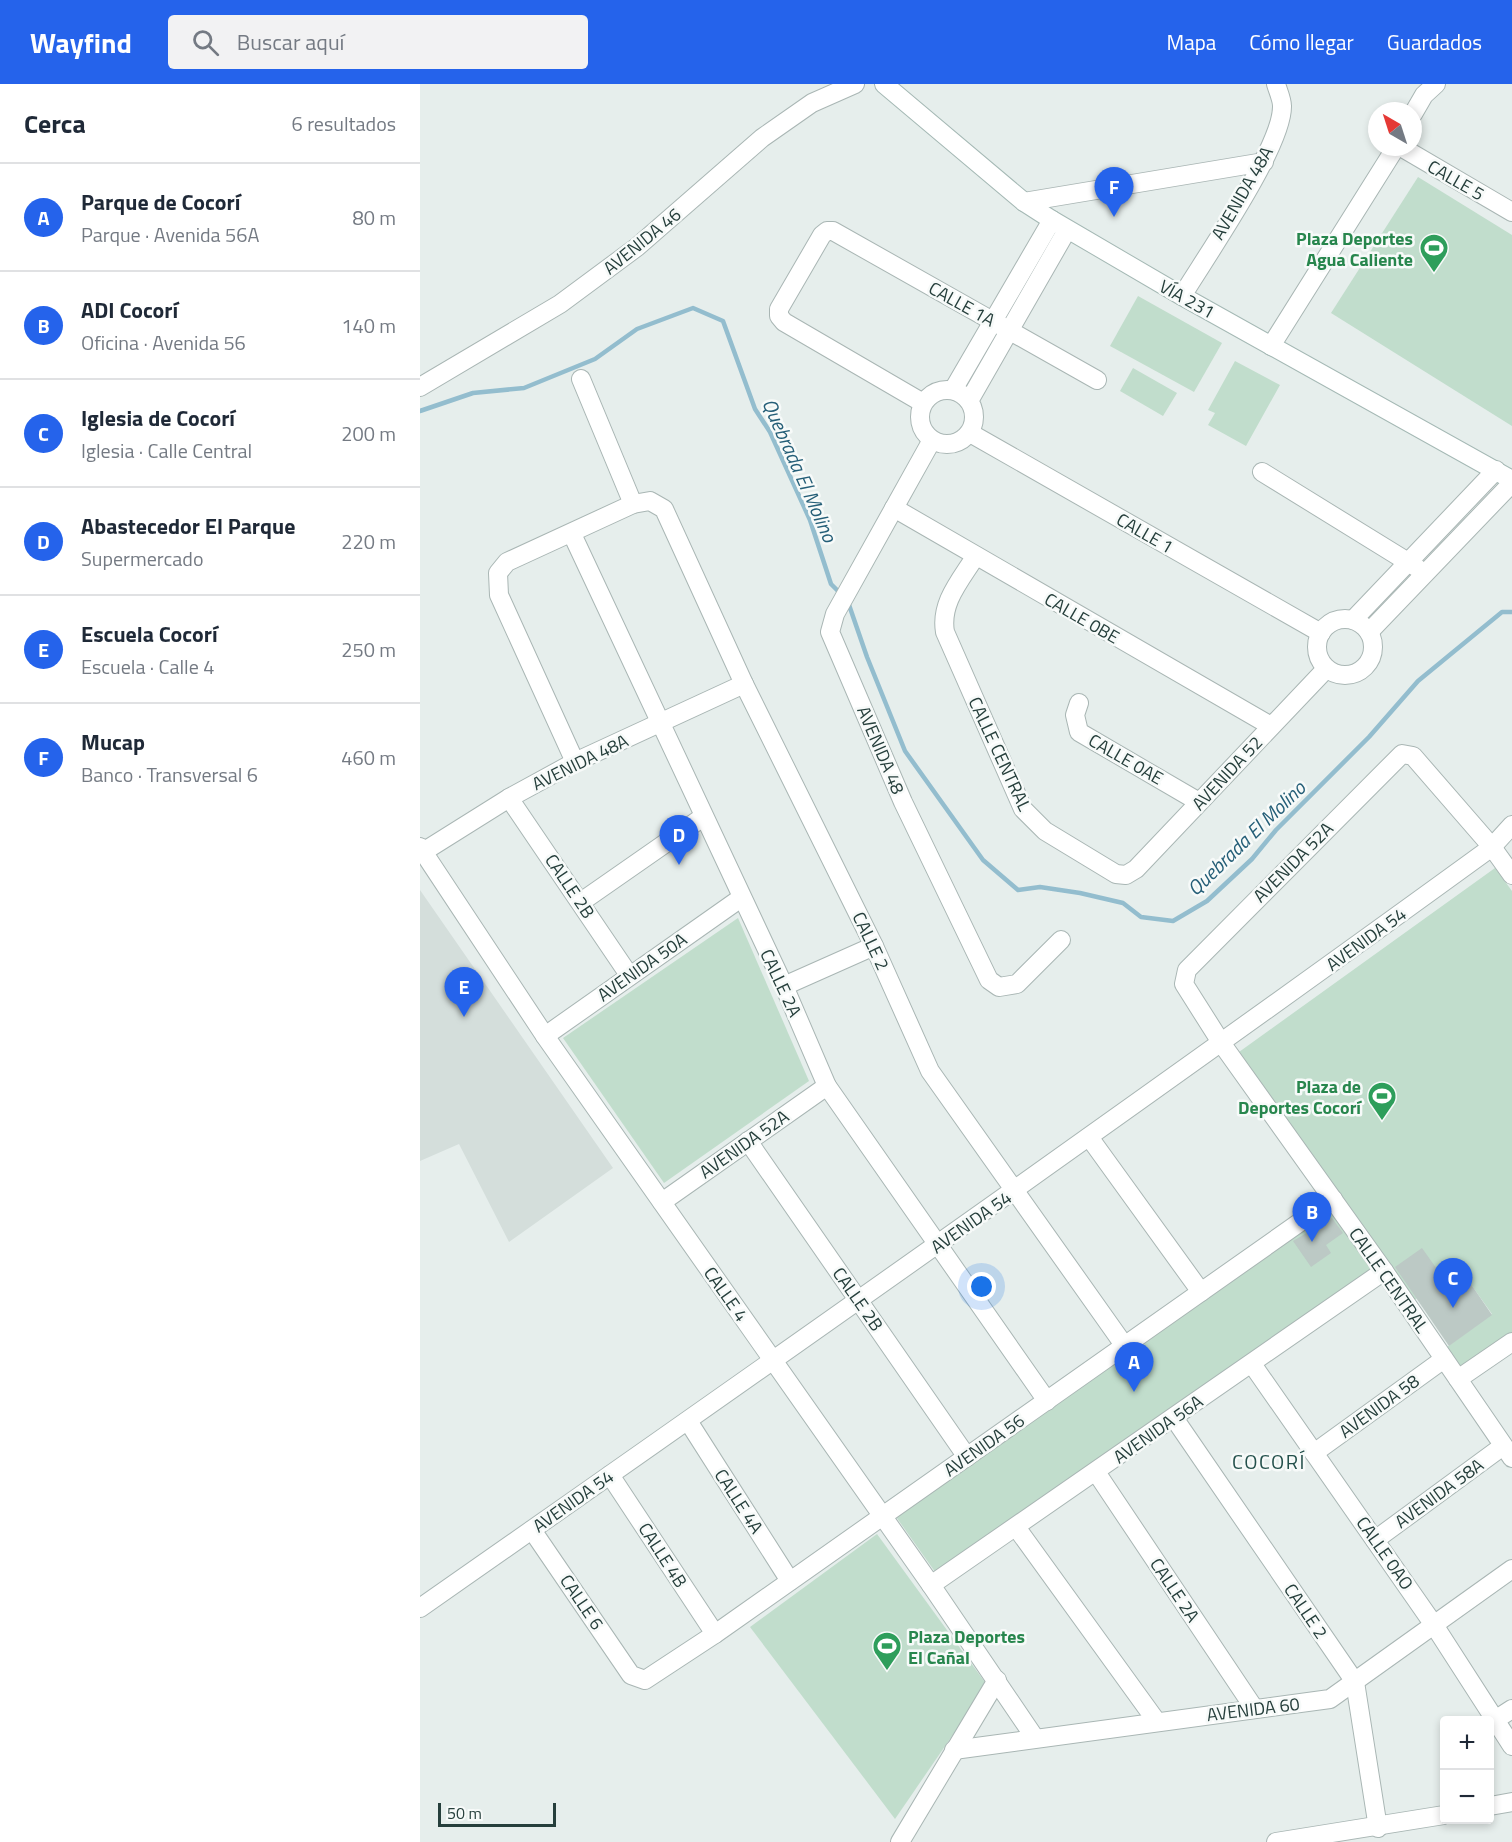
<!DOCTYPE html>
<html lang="es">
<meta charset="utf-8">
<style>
body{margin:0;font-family:"Titillium Web",sans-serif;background:#f2f2f3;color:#1f2937}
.controls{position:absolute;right:18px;bottom:18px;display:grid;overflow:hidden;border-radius:6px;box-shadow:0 3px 9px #0003}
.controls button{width:54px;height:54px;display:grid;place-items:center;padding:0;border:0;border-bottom:2px solid #e0e1e3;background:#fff;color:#1f2937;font:30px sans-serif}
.compass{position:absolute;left:948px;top:18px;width:54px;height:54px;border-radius:50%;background:#fff;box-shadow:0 3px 9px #0003;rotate:321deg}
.scale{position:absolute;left:18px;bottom:15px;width:118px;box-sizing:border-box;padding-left:6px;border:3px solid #263f3c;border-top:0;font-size:16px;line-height:21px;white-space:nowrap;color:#263f3c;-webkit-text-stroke:4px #f7faf9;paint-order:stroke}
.you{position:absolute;left:562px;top:1203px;width:21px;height:21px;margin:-15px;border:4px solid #fff;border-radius:50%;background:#1a73e8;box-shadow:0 0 0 9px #1a73e833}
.badge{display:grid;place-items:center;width:39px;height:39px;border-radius:50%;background:#2563eb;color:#fff;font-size:20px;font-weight:700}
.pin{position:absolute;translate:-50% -50px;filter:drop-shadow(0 2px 3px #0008)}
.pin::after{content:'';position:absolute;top:32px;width:21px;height:18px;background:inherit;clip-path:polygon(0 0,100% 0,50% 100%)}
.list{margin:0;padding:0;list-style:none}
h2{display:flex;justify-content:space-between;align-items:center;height:78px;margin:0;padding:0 24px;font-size:26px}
h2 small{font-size:20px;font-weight:400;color:#747a83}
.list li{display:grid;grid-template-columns:39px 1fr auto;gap:18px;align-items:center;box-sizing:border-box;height:108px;padding:0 24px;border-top:2px solid #e0e1e3}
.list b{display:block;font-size:22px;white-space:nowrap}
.list p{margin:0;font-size:20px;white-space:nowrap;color:#747a83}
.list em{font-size:20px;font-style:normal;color:#747a83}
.icon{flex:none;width:33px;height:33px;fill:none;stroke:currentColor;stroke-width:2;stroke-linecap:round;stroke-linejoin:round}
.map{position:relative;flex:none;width:1092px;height:1758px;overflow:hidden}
header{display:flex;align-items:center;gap:36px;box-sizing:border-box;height:84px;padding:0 30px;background:#2563eb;color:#fff}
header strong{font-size:28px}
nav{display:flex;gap:33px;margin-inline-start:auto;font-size:21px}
.search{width:420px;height:54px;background:#f2f2f3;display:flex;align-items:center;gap:15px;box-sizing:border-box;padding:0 21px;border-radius:6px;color:#747a83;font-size:22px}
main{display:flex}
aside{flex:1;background:#fff}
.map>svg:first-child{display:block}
.built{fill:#d4dedb}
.green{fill:#c1ddcc}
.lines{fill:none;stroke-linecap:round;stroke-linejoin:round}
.stream{stroke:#93bdce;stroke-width:4.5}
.building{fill:#bcc9c5}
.minor-casing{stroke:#a9b6b4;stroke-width:20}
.tertiary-casing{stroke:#a9b6b4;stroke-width:20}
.secondary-casing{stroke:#a5b9b5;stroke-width:20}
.minor{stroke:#fff;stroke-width:18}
.tertiary{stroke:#fff;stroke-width:18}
.secondary{stroke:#fff;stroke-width:18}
.labels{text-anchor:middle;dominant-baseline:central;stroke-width:5;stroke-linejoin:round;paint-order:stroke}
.street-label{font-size:18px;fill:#263f3c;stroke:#f7faf9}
.leisure-label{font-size:18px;font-weight:bold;fill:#27864d;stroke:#f7faf9;text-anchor:end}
.water-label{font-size:20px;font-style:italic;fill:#245e77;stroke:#f7faf9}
.neighbourhood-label{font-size:20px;letter-spacing:1.5px;fill:#23504b;stroke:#f7faf9}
</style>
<header>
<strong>Wayfind</strong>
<div class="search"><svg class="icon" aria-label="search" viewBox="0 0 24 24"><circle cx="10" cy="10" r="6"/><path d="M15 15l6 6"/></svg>Buscar aquí</div>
<nav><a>Mapa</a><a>Cómo llegar</a><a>Guardados</a></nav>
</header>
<main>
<aside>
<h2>Cerca<small>6 resultados</small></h2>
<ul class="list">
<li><span class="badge">A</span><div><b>Parque de Cocorí</b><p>Parque · Avenida 56A</p></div><em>80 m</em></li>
<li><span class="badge">B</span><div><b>ADI Cocorí</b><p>Oficina · Avenida 56</p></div><em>140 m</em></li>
<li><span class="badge">C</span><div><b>Iglesia de Cocorí</b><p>Iglesia · Calle Central</p></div><em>200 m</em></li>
<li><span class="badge">D</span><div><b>Abastecedor El Parque</b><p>Supermercado</p></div><em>220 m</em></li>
<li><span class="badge">E</span><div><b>Escuela Cocorí</b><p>Escuela · Calle 4</p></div><em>250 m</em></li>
<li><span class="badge">F</span><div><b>Mucap</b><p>Banco · Transversal 6</p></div><em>460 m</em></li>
</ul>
</aside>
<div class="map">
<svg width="1092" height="1758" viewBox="0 0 1092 1758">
<rect width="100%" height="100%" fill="#e6eeec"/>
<polygon class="built" points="0,806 193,1084 89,1158 39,1060 0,1077"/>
<g class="green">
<polygon points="998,93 1092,151 1092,342 911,229"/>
<polygon points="718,212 802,259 774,308 690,262"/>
<polygon points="815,277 860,301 826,362 788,341 795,329 788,326"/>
<polygon points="713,284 757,309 743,332 700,307"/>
<polygon points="1075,784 1092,807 1092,1253 1043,1286 1027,1263 1072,1230 1040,1185 993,1217 819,968"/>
<polygon points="318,834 389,997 244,1099 143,954"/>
<polygon points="912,1123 955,1187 518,1492 474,1430"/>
<polygon points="457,1450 567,1601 475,1735 330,1543"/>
</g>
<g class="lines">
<g class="stream">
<polyline points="0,327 53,309 104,304 175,275 217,245 273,224 303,237 335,325 350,348 390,436 411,500 421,510"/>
<polyline points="428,518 447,573 485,667 563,776 598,806 620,803 660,809 703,819 721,833 753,837 787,817 832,775 856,746 949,653 998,597 1082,528 1092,528"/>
</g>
</g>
<g class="building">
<polygon points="912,1134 923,1149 906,1161 911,1169 891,1183 873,1157"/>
<polygon points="1002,1164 1024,1195 1040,1184 1072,1231 1029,1262 975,1183"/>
</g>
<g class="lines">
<g class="minor-casing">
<g id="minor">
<polyline points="993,30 1004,11 1016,0"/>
<polyline points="981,63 1092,128"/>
<polyline points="604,118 844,78"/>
<path d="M762 212C785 174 863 62 862 22 862 15 858 7 856 0"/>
<polyline points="851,262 976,63"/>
<polyline points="161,295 213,420"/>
<circle cx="527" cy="333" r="27"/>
<polyline points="533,306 632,136"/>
<polyline points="549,317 647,146"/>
<polyline points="503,319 364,238 359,232 359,225 402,151 407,147 413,147 677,296"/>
<polyline points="550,349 901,549"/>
<polyline points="512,356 415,530 410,548 483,718 569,896 579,903 597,900 641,856"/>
<polyline points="842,388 996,483"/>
<polyline points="474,424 851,642"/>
<polyline points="152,450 364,902 407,1002 627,1317"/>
<path d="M555 473C540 497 520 519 525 548L603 725 625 747 696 790 706 791 716 785 906 585"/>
<circle cx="925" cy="563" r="28"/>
<polyline points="933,536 1076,386"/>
<polyline points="949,548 1092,399"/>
<polyline points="659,619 655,631 659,648 779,718"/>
<polyline points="155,678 79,511 78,489 87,478 213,420 230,417 244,425 324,600 454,862 510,987 704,1261"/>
<polyline points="89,714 209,891"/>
<polyline points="0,763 125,952 511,1501 615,1654"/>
<polyline points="3,768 89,714 155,678 324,600"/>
<polyline points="1092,791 1072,763 993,672 982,670 767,886 764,900 802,960 964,1187 1092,1374"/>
<polyline points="161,818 283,733"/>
<polyline points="364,902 454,862"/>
<polyline points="125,952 321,814"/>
<polyline points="669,1053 781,1208"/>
<polyline points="328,1057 547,1373"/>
<polyline points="242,1118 407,1002"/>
<polyline points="832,1280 1014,1541 1092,1662"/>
<polyline points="1038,1295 1092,1258"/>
<polyline points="754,1334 935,1598 958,1744"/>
<polyline points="268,1337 370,1497"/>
<polyline points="894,1369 1024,1275"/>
<polyline points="676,1388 834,1624"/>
<polyline points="190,1391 295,1550"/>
<polyline points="596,1443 737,1638"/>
<polyline points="112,1446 211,1591 225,1596 295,1550 913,1115"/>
<polyline points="955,1456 1083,1362"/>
<polyline points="511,1501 964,1187"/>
<path d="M0 1524C359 1273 717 1021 1072 763L1092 741"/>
<polyline points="1075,1636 1092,1625"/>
<polyline points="534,1666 910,1615 1092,1485"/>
<polyline points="1070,1722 1092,1718"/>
<polyline points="480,1758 577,1596"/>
<polyline points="856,1758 1024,1731"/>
</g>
</g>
<g class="tertiary-casing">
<polyline id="tertiary" points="0,303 140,220 217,163 342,54 392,19 435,0"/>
</g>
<g class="secondary-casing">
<polyline id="secondary" points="464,0 604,118 632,136 762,212 1092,396"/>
</g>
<use href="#minor" class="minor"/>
<use href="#tertiary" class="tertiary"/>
<use href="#secondary" class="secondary"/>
</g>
<defs>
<g id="stadium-pin" transform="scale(1.5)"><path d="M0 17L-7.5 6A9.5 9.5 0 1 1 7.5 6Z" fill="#2e9e5b" stroke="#f7faf9"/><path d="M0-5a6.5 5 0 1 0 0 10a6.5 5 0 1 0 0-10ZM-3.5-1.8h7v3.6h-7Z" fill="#fff"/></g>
</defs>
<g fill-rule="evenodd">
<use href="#stadium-pin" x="1014" y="164"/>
<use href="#stadium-pin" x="962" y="1012"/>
<use href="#stadium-pin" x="467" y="1562"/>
</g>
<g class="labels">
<g class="street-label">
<text transform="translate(1036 96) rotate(30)">CALLE 5</text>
<text transform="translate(822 109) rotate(-60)">AVENIDA 48A</text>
<text transform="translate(222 157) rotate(-39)">AVENIDA 46</text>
<text transform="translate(767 215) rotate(29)">VÍA 231</text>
<text transform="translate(542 220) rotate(29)">CALLE 1A</text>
<text transform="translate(725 449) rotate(30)">CALLE 1</text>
<text transform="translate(662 534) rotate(30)">CALLE 0BE</text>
<text transform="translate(461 666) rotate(67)">AVENIDA 48</text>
<text transform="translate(580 670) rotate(65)">CALLE CENTRAL</text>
<text transform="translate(706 675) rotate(30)">CALLE 0AE</text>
<text transform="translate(160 678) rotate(-26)">AVENIDA 48A</text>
<text transform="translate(807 689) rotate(-47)">AVENIDA 52</text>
<text transform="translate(873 778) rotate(-45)">AVENIDA 52A</text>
<text transform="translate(150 802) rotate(56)">CALLE 2B</text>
<text transform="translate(946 855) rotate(-36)">AVENIDA 54</text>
<text transform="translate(451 857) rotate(65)">CALLE 2</text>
<text transform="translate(222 883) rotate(-35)">AVENIDA 50A</text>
<text transform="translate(361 899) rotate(65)">CALLE 2A</text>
<text transform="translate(324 1060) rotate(-35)">AVENIDA 52A</text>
<text transform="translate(551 1138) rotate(-35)">AVENIDA 54</text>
<text transform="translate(969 1196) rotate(55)">CALLE CENTRAL</text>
<text transform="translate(306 1210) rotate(55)">CALLE 4</text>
<text transform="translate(438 1215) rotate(55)">CALLE 2B</text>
<text transform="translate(959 1322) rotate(-36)">AVENIDA 58</text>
<text transform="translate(738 1345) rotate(-35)">AVENIDA 56A</text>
<text transform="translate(564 1361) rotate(-35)">AVENIDA 56</text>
<text transform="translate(1019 1409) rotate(-36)">AVENIDA 58A</text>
<text transform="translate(153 1417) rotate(-35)">AVENIDA 54</text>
<text transform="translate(319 1417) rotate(57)">CALLE 4A</text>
<text transform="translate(965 1469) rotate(55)">CALLE 0AO</text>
<text transform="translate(243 1471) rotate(57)">CALLE 4B</text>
<text transform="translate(755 1506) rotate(56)">CALLE 2A</text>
<text transform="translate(162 1518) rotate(56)">CALLE 6</text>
<text transform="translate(886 1527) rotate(56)">CALLE 2</text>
<text transform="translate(833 1625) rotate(-7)">AVENIDA 60</text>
</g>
<g class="leisure-label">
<text x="993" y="154">Plaza Deportes<tspan x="993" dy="21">Agua Caliente</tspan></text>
<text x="941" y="1002">Plaza de<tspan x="941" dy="21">Deportes Cocorí</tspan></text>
<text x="488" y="1552" text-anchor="start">Plaza Deportes<tspan x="488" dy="21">El Cañal</tspan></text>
</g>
<g class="water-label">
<text transform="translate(380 386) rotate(66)">Quebrada El Molino</text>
<text transform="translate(826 754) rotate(-44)">Quebrada El Molino</text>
</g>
<g class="neighbourhood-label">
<text x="849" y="1377">COCORÍ</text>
</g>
</g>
</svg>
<div class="controls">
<button>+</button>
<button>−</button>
</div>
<svg class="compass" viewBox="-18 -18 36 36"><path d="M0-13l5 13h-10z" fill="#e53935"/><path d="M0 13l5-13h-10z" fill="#747a83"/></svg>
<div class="scale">50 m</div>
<div class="you"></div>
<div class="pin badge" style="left:714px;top:1308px">A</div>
<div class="pin badge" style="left:892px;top:1158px">B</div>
<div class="pin badge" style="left:1033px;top:1224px">C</div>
<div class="pin badge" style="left:259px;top:781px">D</div>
<div class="pin badge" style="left:44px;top:933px">E</div>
<div class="pin badge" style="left:694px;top:133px">F</div>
</div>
</main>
